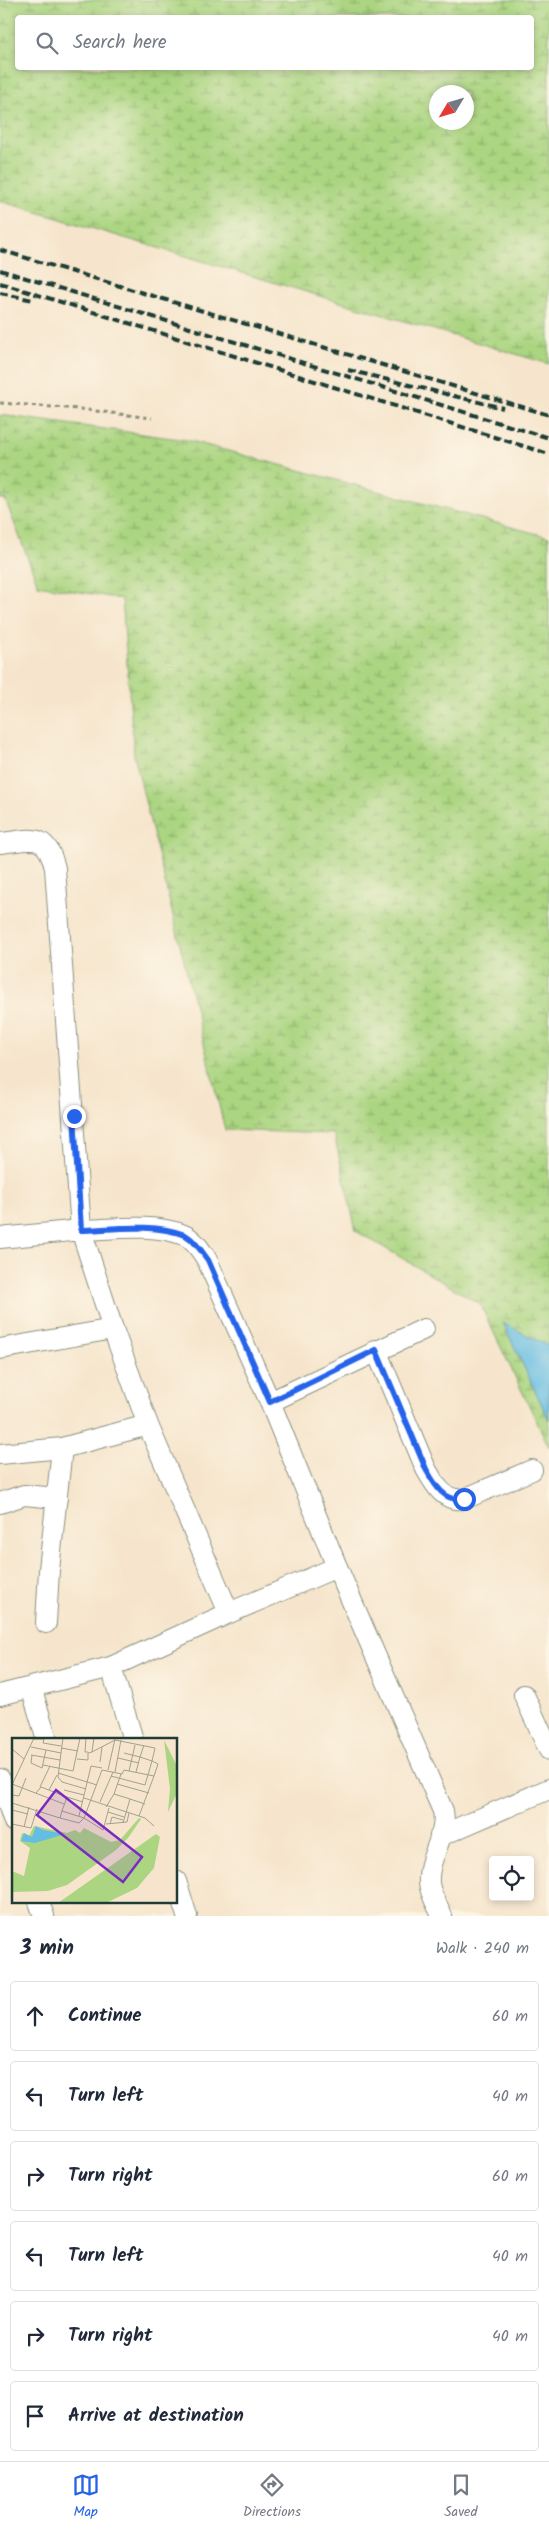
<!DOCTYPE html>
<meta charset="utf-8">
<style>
body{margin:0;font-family:Kalam,sans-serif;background:#f6f6f7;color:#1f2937}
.controls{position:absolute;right:15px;bottom:15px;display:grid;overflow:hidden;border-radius:5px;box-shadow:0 2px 8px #0003}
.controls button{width:45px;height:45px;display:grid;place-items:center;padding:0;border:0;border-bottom:1px solid #e0e1e3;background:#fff;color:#1f2937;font:25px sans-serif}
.compass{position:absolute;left:429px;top:85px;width:45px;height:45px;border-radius:50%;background:#fff;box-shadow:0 2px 8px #0003;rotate:232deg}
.stop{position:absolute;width:15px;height:15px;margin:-11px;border:4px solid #2563eb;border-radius:50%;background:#fff}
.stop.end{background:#2563eb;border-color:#fff;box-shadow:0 1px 5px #0008}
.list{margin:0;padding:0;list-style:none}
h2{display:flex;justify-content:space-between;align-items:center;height:65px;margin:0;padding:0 20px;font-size:21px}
h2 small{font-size:16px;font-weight:400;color:#747a83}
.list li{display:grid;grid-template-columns:32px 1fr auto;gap:15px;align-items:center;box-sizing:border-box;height:70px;margin:0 10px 10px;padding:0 10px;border:1px solid #e0e1e3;border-radius:5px}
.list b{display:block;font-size:19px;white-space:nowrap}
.list em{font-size:16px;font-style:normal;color:#747a83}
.icon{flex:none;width:28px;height:28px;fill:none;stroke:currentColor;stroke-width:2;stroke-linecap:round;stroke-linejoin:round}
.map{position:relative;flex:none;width:549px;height:1916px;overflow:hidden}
.search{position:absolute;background:#fff;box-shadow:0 2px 8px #0003;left:15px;right:15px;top:15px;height:55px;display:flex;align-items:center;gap:12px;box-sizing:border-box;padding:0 18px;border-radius:5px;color:#747a83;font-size:19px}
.sheet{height:545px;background:#fff}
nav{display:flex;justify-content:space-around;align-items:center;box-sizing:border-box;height:70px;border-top:1px solid #e0e1e3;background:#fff;font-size:14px;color:#747a83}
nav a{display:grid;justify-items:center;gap:2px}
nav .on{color:#2563eb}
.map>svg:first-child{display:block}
.wetland{fill:url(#wetland-marsh);stroke:#65895a;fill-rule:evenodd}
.water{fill:#66bde3;stroke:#427d8c}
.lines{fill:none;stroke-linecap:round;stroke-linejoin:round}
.street-casing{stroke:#8a9180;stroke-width:22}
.path{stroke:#8a9180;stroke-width:3;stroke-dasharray:4 4;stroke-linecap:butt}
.street{stroke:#fff;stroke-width:20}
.rail{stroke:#1f3d34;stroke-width:4;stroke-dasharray:8 4;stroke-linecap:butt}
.route{stroke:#2563eb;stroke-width:6}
.inset-road{fill:none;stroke:#a0a28f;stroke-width:1}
.view{fill:#7b2cbf;fill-opacity:0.15;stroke:#7b2cbf;stroke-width:2.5}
.inset-edge{fill:none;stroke:#1f3d34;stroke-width:2.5}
</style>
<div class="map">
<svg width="549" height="1916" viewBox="0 0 549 1916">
<defs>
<pattern id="wetland-marsh" width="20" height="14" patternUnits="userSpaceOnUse" patternTransform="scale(1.25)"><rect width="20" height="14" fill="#abd581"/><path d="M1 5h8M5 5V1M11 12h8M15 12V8" fill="none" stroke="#8bae6a"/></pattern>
</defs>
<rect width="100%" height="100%" fill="#fcf5e5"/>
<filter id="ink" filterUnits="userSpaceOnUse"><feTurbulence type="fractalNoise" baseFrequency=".02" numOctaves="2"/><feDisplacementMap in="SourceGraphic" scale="10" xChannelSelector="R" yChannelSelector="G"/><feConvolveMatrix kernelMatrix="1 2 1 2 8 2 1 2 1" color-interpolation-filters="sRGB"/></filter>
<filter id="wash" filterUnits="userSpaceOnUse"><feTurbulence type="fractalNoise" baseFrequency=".0096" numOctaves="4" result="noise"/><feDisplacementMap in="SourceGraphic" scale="20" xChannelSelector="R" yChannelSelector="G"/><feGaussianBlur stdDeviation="1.12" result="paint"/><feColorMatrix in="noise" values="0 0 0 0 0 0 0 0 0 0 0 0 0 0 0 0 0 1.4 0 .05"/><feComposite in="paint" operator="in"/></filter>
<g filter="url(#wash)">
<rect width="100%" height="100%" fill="#f6e5cc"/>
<g class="wetland">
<path d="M0 0H549V364L0 201ZM18 18H532V68H18ZM436 92H466V122H436Z"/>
<polygon points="0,415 187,440 549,537 549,1447 480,1304 356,1231 334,1134 225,1130 134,755 122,599 38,585 5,499 0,499"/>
</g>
<polygon class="water" points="503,1323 549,1346 549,1420"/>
</g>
<g filter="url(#ink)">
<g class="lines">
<g class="street-casing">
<g id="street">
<path d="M0 843C32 840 46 831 55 868L81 1230C114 1229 153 1223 184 1235 194 1239 202 1252 207 1260L270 1402 337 1567"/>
<path d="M0 1238 81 1230 113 1329 148 1425 229 1613 337 1567 443 1811C448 1836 427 1857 429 1883 430 1894 438 1906 442 1916"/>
<polyline points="0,1349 113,1329"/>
<path d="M376 1350 426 1469C435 1485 444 1502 464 1499L532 1470"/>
<polyline points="270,1402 424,1329"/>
<polyline points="0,1454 62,1448 148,1425"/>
<polyline points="0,1503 24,1495 57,1498"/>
<polyline points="46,1623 49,1570 62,1448"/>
<polyline points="111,1667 133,1740"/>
<polyline points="31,1687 47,1740"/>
<polyline points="0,1695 111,1667 229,1613"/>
<polyline points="524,1695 549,1750"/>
<polyline points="0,1779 14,1822"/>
<polyline points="440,1836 549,1789"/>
<polyline points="176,1881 187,1916"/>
<polyline points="39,1902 44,1916"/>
</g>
</g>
<polyline class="path" points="0,403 79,409 152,418"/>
<use href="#street" class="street"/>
<g class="rail">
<polyline points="0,250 549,415"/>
<polyline points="0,270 549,438"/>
<polyline points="0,283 549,454"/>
<polyline points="0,293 33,300"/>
<polyline points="348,370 503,408"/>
</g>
</g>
</g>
<g class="lines" filter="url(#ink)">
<path class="route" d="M74 1116 81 1230C114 1229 153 1223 185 1235 194 1239 202 1252 208 1260L270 1402 376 1350 426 1469C435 1485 444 1502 464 1499"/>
</g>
<g transform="translate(12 1738)">
<rect width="165" height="165" fill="#f6e5cc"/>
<path d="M152 2 165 28V55L156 74 158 51ZM127 80 129 81 116 100 104 112 55 147 36 153 0 154V133L12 138 18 110 8 103 10 95 17 98 22 88 55 95 63 92 68 95 72 90 99 104 108 102ZM144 96 148 99 142 130 125 150 94 165H46Z" fill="#abd581"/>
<path d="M24 88 31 92 53 96 23 105 9 103 12 95 20 99Z" fill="#66bde3"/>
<path class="inset-road" d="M74 0 73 14H76M82 0 80 14 103 2 143 10 140 23 146 26 142 38M22 1H32L31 5 49 8M19 9 49 15 51 0M49 10 66 13M0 11 12 21M49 15 46 39 50 44 74 51M112 15 128 19 124 34M19 17 48 22M20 17 19 25 30 30 34 12M106 20 127 25M65 21 76 22V15L80 14M88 24 90 9M31 27 61 33 68 0M96 32 103 1M117 33 123 7M103 34 109 2M46 35 85 47M109 36 102 56 118 61 111 85M99 38 133 47 140 23 128 19 132 7M0 46 52 66M105 46 137 55M0 47 22 0M28 49 38 28M37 52 45 37M52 52 72 57M24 55 29 49 55 59M0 57 7 58 14 40M72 60 133 80 142 88M118 61 133 66M88 64 101 34M0 65 48 80 50 73 72 80 90 32 110 36 112 32 142 38 127 78M94 69 102 56M0 72 16 76M50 73 55 59 71 64M96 74 112 79M67 78 79 28 90 30M48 80 67 85 72 80 91 92 97 70M0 86 19 90 25 71M94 86 115 84 117 75M98 86 100 79 111 82M12 89 17 69"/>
<path class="view" d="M44 52 130 119 111 144 25 77Z"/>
<rect width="165" height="165" class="inset-edge"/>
</g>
</svg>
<div class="controls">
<button><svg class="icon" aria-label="locate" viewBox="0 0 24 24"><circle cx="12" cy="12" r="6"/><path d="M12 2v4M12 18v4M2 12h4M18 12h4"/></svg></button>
</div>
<svg class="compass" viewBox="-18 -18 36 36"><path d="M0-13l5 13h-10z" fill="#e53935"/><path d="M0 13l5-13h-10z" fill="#747a83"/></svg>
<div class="stop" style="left:464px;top:1499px"></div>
<div class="stop end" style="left:74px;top:1116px"></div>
<div class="search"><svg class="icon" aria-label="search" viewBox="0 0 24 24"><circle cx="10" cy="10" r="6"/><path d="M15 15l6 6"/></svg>Search here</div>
</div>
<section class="sheet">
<h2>3 min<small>Walk · 240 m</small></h2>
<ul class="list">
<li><svg class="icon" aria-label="ahead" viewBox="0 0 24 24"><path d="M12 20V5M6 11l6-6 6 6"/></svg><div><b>Continue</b></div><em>60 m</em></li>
<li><svg class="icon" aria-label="left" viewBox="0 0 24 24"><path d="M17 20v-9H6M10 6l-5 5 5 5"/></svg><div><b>Turn left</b></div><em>40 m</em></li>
<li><svg class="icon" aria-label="right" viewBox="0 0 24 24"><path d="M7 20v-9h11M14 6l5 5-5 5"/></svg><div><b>Turn right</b></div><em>60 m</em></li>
<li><svg class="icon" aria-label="left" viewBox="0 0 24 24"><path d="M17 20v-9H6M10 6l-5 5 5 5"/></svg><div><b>Turn left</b></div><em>40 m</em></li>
<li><svg class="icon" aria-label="right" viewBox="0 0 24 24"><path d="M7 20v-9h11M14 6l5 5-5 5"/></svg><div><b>Turn right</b></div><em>40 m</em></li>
<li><svg class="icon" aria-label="arrive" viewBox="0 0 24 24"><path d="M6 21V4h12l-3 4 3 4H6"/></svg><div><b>Arrive at destination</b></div></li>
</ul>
</section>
<nav>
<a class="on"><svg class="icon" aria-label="map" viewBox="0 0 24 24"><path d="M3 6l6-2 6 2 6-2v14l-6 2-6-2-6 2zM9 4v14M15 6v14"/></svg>Map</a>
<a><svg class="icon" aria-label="directions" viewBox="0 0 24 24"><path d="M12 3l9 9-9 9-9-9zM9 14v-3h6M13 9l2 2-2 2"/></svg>Directions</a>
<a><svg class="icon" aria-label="saved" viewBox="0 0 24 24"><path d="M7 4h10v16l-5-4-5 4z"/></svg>Saved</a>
</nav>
